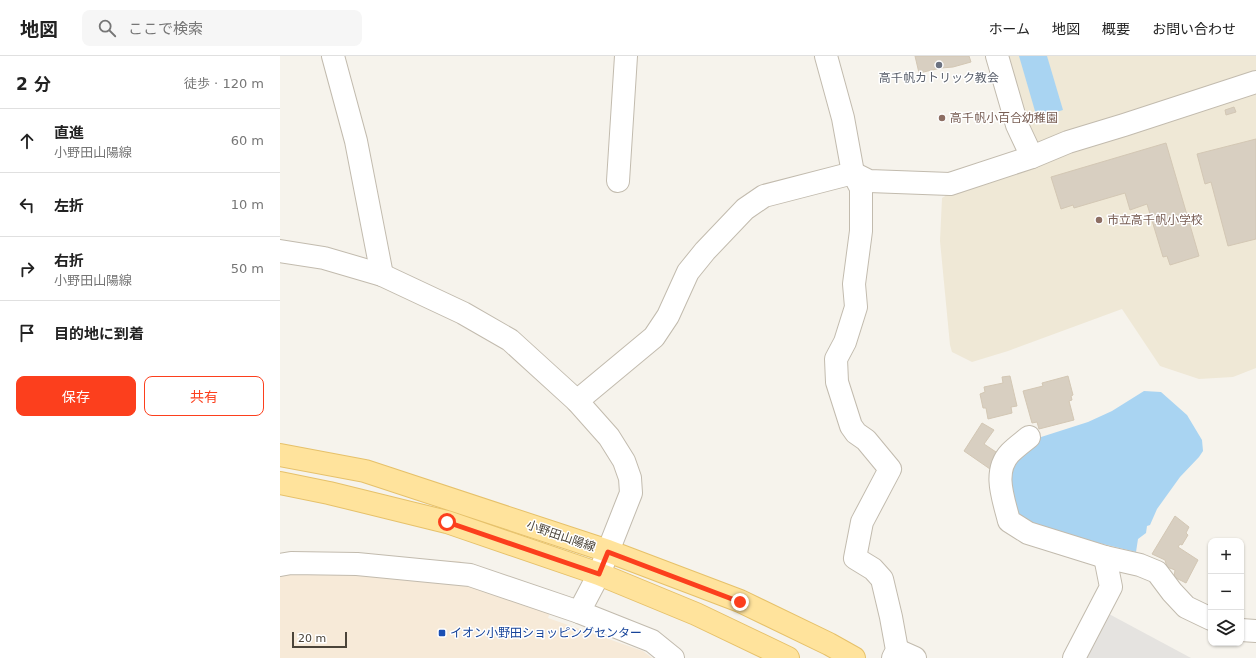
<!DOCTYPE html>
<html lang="ja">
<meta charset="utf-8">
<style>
body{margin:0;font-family:"DejaVu Sans","Noto Sans JP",sans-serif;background:#f6f6f6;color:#222}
.controls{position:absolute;right:12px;bottom:12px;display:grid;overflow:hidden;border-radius:8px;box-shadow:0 1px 3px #0004}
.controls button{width:36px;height:36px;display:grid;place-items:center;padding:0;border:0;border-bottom:1px solid #e0e0e0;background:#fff;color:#222;font:20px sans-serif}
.scale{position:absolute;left:12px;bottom:10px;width:55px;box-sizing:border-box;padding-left:4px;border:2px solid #4b4439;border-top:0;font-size:11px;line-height:14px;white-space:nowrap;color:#4b4439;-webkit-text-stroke:3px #fff;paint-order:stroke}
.stop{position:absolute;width:12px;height:12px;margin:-9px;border:3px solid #fc3f1d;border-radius:50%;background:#fff}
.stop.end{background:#fc3f1d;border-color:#fff;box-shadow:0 1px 4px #0008}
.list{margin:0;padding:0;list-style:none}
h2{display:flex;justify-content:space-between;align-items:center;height:52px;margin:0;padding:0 16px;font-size:17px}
h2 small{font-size:13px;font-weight:400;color:#767676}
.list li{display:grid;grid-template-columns:26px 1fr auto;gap:12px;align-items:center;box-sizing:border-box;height:64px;padding:0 16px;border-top:1px solid #e0e0e0}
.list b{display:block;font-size:15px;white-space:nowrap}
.list p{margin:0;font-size:13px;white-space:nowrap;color:#767676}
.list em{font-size:13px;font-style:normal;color:#767676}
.actions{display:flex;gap:8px;padding:12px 16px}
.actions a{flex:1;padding:9px 0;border:1px solid #fc3f1d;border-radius:8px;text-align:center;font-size:14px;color:#fc3f1d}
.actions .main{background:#fc3f1d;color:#fff}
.icon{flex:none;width:22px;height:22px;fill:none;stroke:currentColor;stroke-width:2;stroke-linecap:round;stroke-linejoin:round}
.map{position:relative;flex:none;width:976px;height:602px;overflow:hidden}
header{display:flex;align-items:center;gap:24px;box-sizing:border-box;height:56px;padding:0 20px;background:#fff;border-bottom:1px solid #e0e0e0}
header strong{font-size:19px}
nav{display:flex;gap:22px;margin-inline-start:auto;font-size:14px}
.search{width:280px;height:36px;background:#f6f6f6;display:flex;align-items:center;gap:10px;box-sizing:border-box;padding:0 14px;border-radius:8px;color:#767676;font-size:15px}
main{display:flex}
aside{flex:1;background:#fff}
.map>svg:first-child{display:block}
.commercial{fill:#f7ead8}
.education{fill:#efe8d6}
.parking{fill:#e5e3e0}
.water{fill:#a9d4f2}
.building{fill:#d8cfc1;stroke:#d3c7b4}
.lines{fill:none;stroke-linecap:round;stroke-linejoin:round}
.minor-casing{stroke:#c2bbae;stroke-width:24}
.major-casing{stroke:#e6c16a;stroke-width:24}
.minor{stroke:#fff;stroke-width:22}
.major{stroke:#ffe39c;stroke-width:22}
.route{stroke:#fc3f1d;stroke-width:5}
.worship-dot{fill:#6b7280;stroke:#fff;stroke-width:1.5}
.education-dot{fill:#8d6e63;stroke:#fff;stroke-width:1.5}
.transit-dot{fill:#1a4fb4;stroke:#fff;stroke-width:1.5}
.labels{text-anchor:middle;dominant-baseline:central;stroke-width:3;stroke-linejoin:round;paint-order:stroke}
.worship-label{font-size:12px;fill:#5b616d;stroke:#fff}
.education-label{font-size:12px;fill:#785e54;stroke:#fff;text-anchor:start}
.street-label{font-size:12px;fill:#4b4439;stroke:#fff}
.transit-label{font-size:12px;fill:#164399;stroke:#fff;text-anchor:start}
</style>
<header>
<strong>地図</strong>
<div class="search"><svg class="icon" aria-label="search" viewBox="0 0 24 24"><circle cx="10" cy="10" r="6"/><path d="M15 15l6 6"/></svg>ここで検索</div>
<nav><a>ホーム</a><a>地図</a><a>概要</a><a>お問い合わせ</a></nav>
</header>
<main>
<aside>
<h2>2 分<small>徒歩 · 120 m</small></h2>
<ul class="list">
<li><svg class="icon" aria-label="ahead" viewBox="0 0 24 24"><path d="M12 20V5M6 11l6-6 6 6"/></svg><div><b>直進</b><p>小野田山陽線</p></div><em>60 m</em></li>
<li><svg class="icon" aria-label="left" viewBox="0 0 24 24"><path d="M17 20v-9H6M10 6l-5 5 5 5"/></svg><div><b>左折</b></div><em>10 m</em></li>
<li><svg class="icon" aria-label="right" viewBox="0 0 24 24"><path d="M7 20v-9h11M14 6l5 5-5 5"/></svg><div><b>右折</b><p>小野田山陽線</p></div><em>50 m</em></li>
<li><svg class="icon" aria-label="arrive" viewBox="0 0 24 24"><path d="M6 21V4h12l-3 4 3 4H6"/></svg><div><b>目的地に到着</b></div></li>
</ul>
<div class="actions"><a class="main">保存</a><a>共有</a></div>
</aside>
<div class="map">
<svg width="976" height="602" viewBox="0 0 976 602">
<rect width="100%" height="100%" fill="#f6f3ec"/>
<polygon class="commercial" points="0,500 179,505 277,540 268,562 363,595 372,602 0,602"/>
<polygon class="education" points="723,0 976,0 976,312 953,321 919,323 880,310 842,253 728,295 692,306 672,296 670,289 660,185 662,142 675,134 760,108"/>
<polygon class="parking" points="829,558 911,602 806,602"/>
<g class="water">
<polygon points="739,0 767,0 783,54 757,62"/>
<polygon points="864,335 881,336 907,359 922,384 923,395 919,401 900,421 877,453 870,469 867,470 866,477 858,483 856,496 798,482 741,464 734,445 730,418 734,406 758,382 808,366 832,355"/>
</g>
<g class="building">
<polygon points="635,0 689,0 691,6 673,11 661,12 639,17"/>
<polygon points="954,51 956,56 946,59 945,54"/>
<polygon points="976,83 976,183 948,190 931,126 925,128 917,98"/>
<polygon points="886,87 919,200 890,209 887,200 883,201 867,148 850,154 845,137 794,152 793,149 781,153 771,121"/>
<polygon points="730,320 737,350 731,351 732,357 708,363 706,352 703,352 700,338 705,336 704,331 723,327 722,321"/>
<polygon points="788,320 793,339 791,340 792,344 789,345 794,364 759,373 757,366 752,367 743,335 763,330 762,327"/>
<polygon points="702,367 714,374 704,388 719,398 710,413 684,395"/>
<polygon points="895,460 909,471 906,477 908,479 902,489 900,488 898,491 918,504 906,527 894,521 895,514 887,511 885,504 872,498"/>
</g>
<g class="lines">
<g class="minor-casing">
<g id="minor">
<polyline points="53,0 76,85 102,219"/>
<polyline points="546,0 563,62 573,117 581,132 581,175 574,228 576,251 565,286 556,303 557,326 571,370 576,377 586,384 610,413 582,466 575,502 593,513 602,523 611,561 617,594 613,602"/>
<polyline points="717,0 737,69 752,101"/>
<polyline points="338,125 346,0"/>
<polyline points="0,195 44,202 102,219 183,257 230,284 297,345 329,381 344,405 350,422 351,437 319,518 299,556"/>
<polyline points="297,345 374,281 388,260 408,216 425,195 465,153 484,140 573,117 589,125 670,128 752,101 788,86 844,69 976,26"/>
<path d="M749 381C743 386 736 391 730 397 712 416 724 444 729 465L748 477 825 501 860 509 877 516 892 536 906 551 931 563"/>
<polyline points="0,509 11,507 77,508 190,519 299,556 372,585 393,602"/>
<polyline points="961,574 976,575"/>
<polyline points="617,594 635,602"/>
<polyline points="794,602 831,531 825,501"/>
</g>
</g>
<g class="major-casing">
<g id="major">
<polyline points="0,399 85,415 328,495 460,545 549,588 574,602"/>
<polyline points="0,427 49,437 167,466 319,518 416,558 508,602"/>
</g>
</g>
<use href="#minor" class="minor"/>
<use href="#major" class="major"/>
</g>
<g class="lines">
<polyline class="route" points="167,466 319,518 328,496 460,546"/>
</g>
<circle class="worship-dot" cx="659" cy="9" r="4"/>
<g class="education-dot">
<circle cx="662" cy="62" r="4"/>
<circle cx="819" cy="164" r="4"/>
</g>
<rect class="transit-dot" x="158" y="573" width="8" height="8" rx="2"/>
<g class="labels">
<g class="worship-label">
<text x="659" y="22">高千帆カトリック教会</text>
</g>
<g class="education-label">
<text x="670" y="62">高千帆小百合幼稚園</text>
<text x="827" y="164">市立高千帆小学校</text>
</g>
<g class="street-label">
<text transform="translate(281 480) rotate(19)">小野田山陽線</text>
</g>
<g class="transit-label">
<text x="170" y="577">イオン小野田ショッピングセンター</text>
</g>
</g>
</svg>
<div class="controls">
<button>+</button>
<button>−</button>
<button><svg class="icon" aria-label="layers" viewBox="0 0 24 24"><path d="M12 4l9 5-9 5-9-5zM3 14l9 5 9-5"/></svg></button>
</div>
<div class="scale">20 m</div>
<div class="stop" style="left:167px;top:466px"></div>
<div class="stop end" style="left:460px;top:546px"></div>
</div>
</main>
